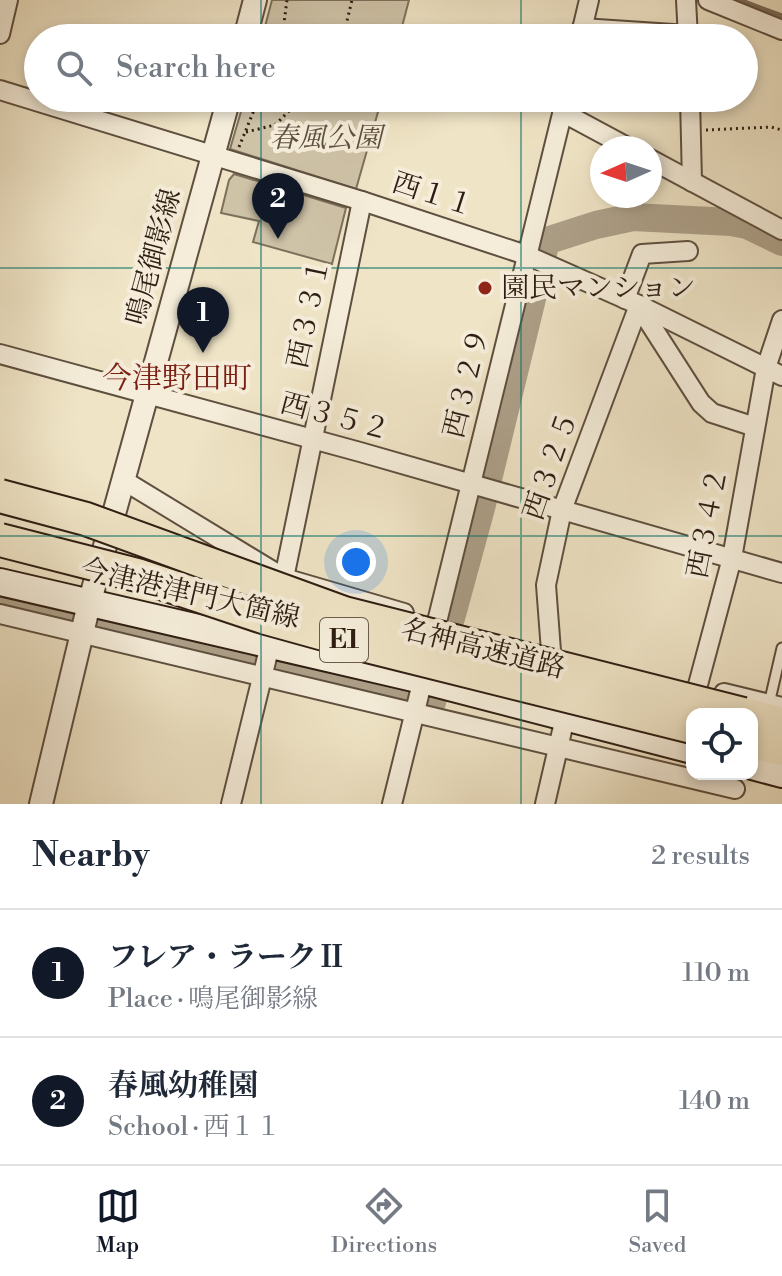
<!DOCTYPE html>
<meta charset="utf-8">
<style>
body{margin:0;font-family:"Libre Bodoni","Noto Serif JP",serif;background:#f6f6f7;color:#1f2937}
.controls{position:absolute;right:24px;bottom:24px;display:grid;overflow:hidden;border-radius:16px;box-shadow:0 4px 12px #0003}
.controls button{width:72px;height:72px;display:grid;place-items:center;padding:0;border:0;border-bottom:2px solid #e0e1e3;background:#fff;color:#1f2937;font:40px sans-serif}
.compass{position:absolute;left:590px;top:136px;width:72px;height:72px;border-radius:50%;background:#fff;box-shadow:0 4px 12px #0003;rotate:267deg}
.you{position:absolute;left:356px;top:562px;width:28px;height:28px;margin:-20px;border:6px solid #fff;border-radius:50%;background:#1a73e8;box-shadow:0 0 0 12px #1a73e833}
.badge{display:grid;place-items:center;width:52px;height:52px;border-radius:50%;background:#111827;color:#fff;font-size:26px;font-weight:700}
.pin{position:absolute;translate:-50% -66px;filter:drop-shadow(0 2px 4px #0008)}
.pin::after{content:'';position:absolute;top:42px;width:28px;height:24px;background:inherit;clip-path:polygon(0 0,100% 0,50% 100%)}
.list{margin:0;padding:0;list-style:none}
h2{display:flex;justify-content:space-between;align-items:center;height:104px;margin:0;padding:0 32px;font-size:34px}
h2 small{font-size:26px;font-weight:400;color:#747a83}
.list li{display:grid;grid-template-columns:52px 1fr auto;gap:24px;align-items:center;box-sizing:border-box;height:128px;padding:0 32px;border-top:2px solid #e0e1e3}
.list b{display:block;font-size:30px;white-space:nowrap}
.list p{margin:0;font-size:26px;white-space:nowrap;color:#747a83}
.list em{font-size:26px;font-style:normal;color:#747a83}
.icon{flex:none;width:44px;height:44px;fill:none;stroke:currentColor;stroke-width:2;stroke-linecap:round;stroke-linejoin:round}
.map{position:relative;flex:none;width:782px;height:804px;overflow:hidden}
.search{position:absolute;background:#fff;box-shadow:0 4px 12px #0003;left:24px;right:24px;top:24px;height:88px;display:flex;align-items:center;gap:20px;box-sizing:border-box;padding:0 28px;border-radius:44px;color:#747a83;font-size:30px}
.sheet{height:360px;background:#fff}
nav{display:flex;justify-content:space-around;align-items:center;box-sizing:border-box;height:112px;border-top:2px solid #e0e1e3;background:#fff;font-size:22px;color:#747a83}
nav a{display:grid;justify-items:center;gap:4px}
nav .on{color:#111827}
.map>svg:first-child{display:block}
.green{fill:#cec2a7;stroke:#7e705c;stroke-width:2}
.lines{fill:none;stroke-linecap:round;stroke-linejoin:round}
.stream{stroke:#7a6c59;stroke-width:5}
.river{stroke:#ada089;stroke-width:28}
.service-casing{stroke:#5e4f3f;stroke-width:13}
.minor-casing{stroke:#5e4f3f;stroke-width:22}
.tertiary-casing{stroke:#5e4f3f;stroke-width:26}
.secondary-casing{stroke:#2e1d12;stroke-width:30}
.motorway-casing{stroke:#2e1d12;stroke-width:36}
.path{stroke:#2e1d12;stroke-width:3;stroke-dasharray:2 4;stroke-linecap:butt}
.service{stroke:#f5edda;stroke-width:9}
.minor{stroke:#f5edda;stroke-width:18}
.tertiary{stroke:#f5edda;stroke-width:22}
.secondary{stroke:#f5edda;stroke-width:26}
.motorway{stroke:#efe4c6;stroke-width:32}
.motorway-bridge-casing{stroke:#2e1d12;stroke-width:36;stroke-linecap:butt}
.motorway-bridge{stroke:#efe4c6;stroke-width:32}
.grid{fill:none;stroke:#0f766e;stroke-width:2;stroke-opacity:0.55}
.poi-dot{fill:#8f2418;stroke:#f5edda;stroke-width:3}
.labels{text-anchor:middle;dominant-baseline:central;stroke-width:8;stroke-linejoin:round;paint-order:stroke}
.shield{fill:#f5edda;stroke:#6a5b4e;stroke-width:2}
.shield-label{font-size:26px;font-weight:bold;fill:#2e1d12}
.park-label{font-size:28px;font-style:italic;fill:#5e4f3f;stroke:#f5edda}
.street-label{font-size:28px;fill:#2e1d12;stroke:#f5edda}
.poi-label{font-size:28px;fill:#2e1d12;stroke:#f5edda;text-anchor:start}
.neighbourhood-label{font-size:30px;fill:#7a1f14;stroke:#f5edda}
</style>
<div class="map">
<svg width="782" height="804" viewBox="0 0 782 804">
<rect width="100%" height="100%" fill="#efe4c6"/>
<filter id="stains"><feTurbulence type="fractalNoise" baseFrequency=".0025" numOctaves="4"/><feColorMatrix values="0 0 0 0 .2 0 0 0 0 .09 0 0 0 0 .02 0 0 0 .5 -.17"/></filter>
<radialGradient id="worn" r=".72"><stop offset=".6" stop-color="#630" stop-opacity="0"/><stop offset="1" stop-color="#630" stop-opacity=".3"/></radialGradient>
<g class="green">
<polygon points="272,0 409,0 399,38 262,38"/>
<polygon points="245,98 382,98 356,189 230,149"/>
<polygon points="234,174 346,208 332,264 253,242 259,221 221,213 229,180"/>
</g>
<g class="lines">
<polyline class="stream" points="739,0 782,16"/>
<g class="river">
<polyline points="0,599 60,614"/>
<polyline points="451,618 481,508 546,241 596,225 633,217 731,222 747,225 782,242"/>
<polyline points="105,624 432,702 433,698"/>
</g>
<g class="service-casing">
<polyline id="service" points="769,704 782,648"/>
</g>
<g class="minor-casing">
<g id="minor">
<polyline points="686,0 688,38"/>
<polyline points="708,0 782,30"/>
<polyline points="582,28 688,35"/>
<polyline points="0,34 8,0"/>
<polyline points="580,38 589,0"/>
<polyline points="0,90 362,201 526,255 639,305 782,376"/>
<polyline points="690,98 692,182"/>
<polyline points="562,112 629,148"/>
<polyline points="650,159 782,230"/>
<polyline points="625,299 642,254 688,251"/>
<polyline points="640,308 701,403 712,413 755,427"/>
<polyline points="0,354 360,452 782,573"/>
<polyline points="123,480 284,578 404,613"/>
<polyline points="284,578 362,201"/>
<polyline points="0,614 735,789"/>
<polyline points="432,642 566,98"/>
<polyline points="551,651 546,585 562,510 639,305"/>
<polyline points="724,693 782,707"/>
<polyline points="692,707 732,558 766,368 782,320"/>
<polyline points="231,804 270,645"/>
<polyline points="392,804 425,671"/>
<polyline points="545,804 568,705"/>
</g>
</g>
<g class="tertiary-casing">
<g id="tertiary">
<polyline points="245,38 255,0"/>
<polyline points="41,804 89,604 229,98"/>
</g>
</g>
<g class="secondary-casing">
<g id="secondary">
<polyline points="0,582 422,680 692,750"/>
<polyline points="752,766 782,774"/>
</g>
</g>
<g class="motorway-casing">
<g id="motorway">
<polyline points="752,716 782,724"/>
<polyline points="752,742 782,749"/>
</g>
</g>
<g class="path">
<polyline points="282,38 287,0"/>
<polyline points="343,38 352,0"/>
<polyline points="706,130 771,127 782,130"/>
<polyline points="246,132 275,125 302,98"/>
<polyline points="239,147 259,98"/>
</g>
<use href="#service" class="service"/>
<use href="#minor" class="minor"/>
<use href="#tertiary" class="tertiary"/>
<use href="#secondary" class="secondary"/>
<use href="#motorway" class="motorway"/>
<g class="motorway-bridge-casing">
<g id="motorway-bridge">
<polyline points="0,496 86,519 344,613 743,714"/>
<polyline points="0,540 137,575 266,618 367,646 692,727"/>
</g>
</g>
<use href="#motorway-bridge" class="motorway-bridge"/>
</g>
<path class="grid" d="M261 0V38M521 0V38M261 98V804M521 98V804M0 268H782M0 536H782"/>
<circle class="poi-dot" cx="485" cy="288" r="8"/>
<g class="labels">
<rect class="shield" x="320" y="618" width="48" height="44" rx="6"/>
<g class="shield-label">
<text x="344" y="640">E1</text>
</g>
<g class="park-label">
<text x="326" y="138">春風公園</text>
</g>
<g class="street-label">
<text transform="translate(433 195) rotate(18)">西１１</text>
<text transform="translate(154 257) rotate(-75)">鳴尾御影線</text>
<text transform="translate(309 313) rotate(-78)">西３３１</text>
<text transform="translate(467 383) rotate(-76)">西３２９</text>
<text transform="translate(335 417) rotate(15)">西３５２</text>
<text transform="translate(551 466) rotate(-71)">西３２５</text>
<text transform="translate(708 523) rotate(-79)">西３４２</text>
<text transform="translate(190 594) rotate(13)">今津港津門大箇線</text>
<text transform="translate(483 649) rotate(14)">名神高速道路</text>
</g>
<g class="poi-label">
<text x="501" y="288">園民マンション</text>
</g>
<g class="neighbourhood-label">
<text x="177" y="379">今津野田町</text>
</g>
</g>
<rect width="100%" height="100%" filter="url(#stains)"/>
<rect width="100%" height="100%" fill="url(#worn)"/>
</svg>
<div class="controls">
<button><svg class="icon" aria-label="locate" viewBox="0 0 24 24"><circle cx="12" cy="12" r="6"/><path d="M12 2v4M12 18v4M2 12h4M18 12h4"/></svg></button>
</div>
<svg class="compass" viewBox="-18 -18 36 36"><path d="M0-13l5 13h-10z" fill="#e53935"/><path d="M0 13l5-13h-10z" fill="#747a83"/></svg>
<div class="you"></div>
<div class="pin badge" style="left:203px;top:353px">1</div>
<div class="pin badge" style="left:278px;top:239px">2</div>
<div class="search"><svg class="icon" aria-label="search" viewBox="0 0 24 24"><circle cx="10" cy="10" r="6"/><path d="M15 15l6 6"/></svg>Search here</div>
</div>
<section class="sheet">
<h2>Nearby<small>2 results</small></h2>
<ul class="list">
<li><span class="badge">1</span><div><b>フレア・ラークⅡ</b><p>Place · 鳴尾御影線</p></div><em>110 m</em></li>
<li><span class="badge">2</span><div><b>春風幼稚園</b><p>School · 西１１</p></div><em>140 m</em></li>
</ul>
</section>
<nav>
<a class="on"><svg class="icon" aria-label="map" viewBox="0 0 24 24"><path d="M3 6l6-2 6 2 6-2v14l-6 2-6-2-6 2zM9 4v14M15 6v14"/></svg>Map</a>
<a><svg class="icon" aria-label="directions" viewBox="0 0 24 24"><path d="M12 3l9 9-9 9-9-9zM9 14v-3h6M13 9l2 2-2 2"/></svg>Directions</a>
<a><svg class="icon" aria-label="saved" viewBox="0 0 24 24"><path d="M7 4h10v16l-5-4-5 4z"/></svg>Saved</a>
</nav>
